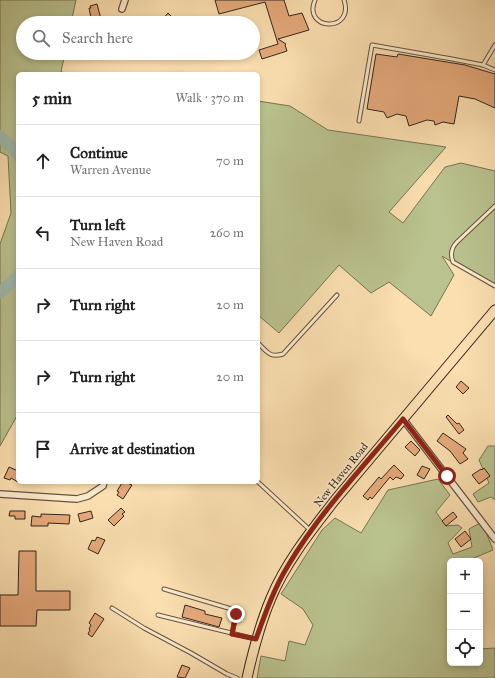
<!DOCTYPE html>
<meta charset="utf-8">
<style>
body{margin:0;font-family:"IM FELL Great Primer",serif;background:#f6f6f6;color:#202124}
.controls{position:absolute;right:12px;bottom:12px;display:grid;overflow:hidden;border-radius:6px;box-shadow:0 2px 6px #0003}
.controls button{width:36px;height:36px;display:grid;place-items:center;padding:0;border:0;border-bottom:1px solid #e0e0e0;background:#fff;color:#202124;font:20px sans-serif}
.stop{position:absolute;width:12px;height:12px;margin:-9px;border:3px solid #8f2418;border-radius:50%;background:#fff}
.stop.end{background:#8f2418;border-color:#fff;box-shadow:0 1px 4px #0008}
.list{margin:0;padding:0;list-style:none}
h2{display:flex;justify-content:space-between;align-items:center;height:52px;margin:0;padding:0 16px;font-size:17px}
h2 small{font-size:13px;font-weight:400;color:#757577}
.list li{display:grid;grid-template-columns:26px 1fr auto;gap:12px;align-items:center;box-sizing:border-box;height:72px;padding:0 16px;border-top:1px solid #e0e0e0}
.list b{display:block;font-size:15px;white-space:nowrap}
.list p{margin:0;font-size:13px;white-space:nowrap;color:#757577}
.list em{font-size:13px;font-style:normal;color:#757577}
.icon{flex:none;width:22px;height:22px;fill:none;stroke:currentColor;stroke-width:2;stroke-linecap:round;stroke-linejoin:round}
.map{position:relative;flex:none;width:495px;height:678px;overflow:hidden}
.search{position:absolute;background:#fff;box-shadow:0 2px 6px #0003;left:16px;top:16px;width:244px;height:44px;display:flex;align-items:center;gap:10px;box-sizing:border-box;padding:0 14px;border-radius:22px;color:#757577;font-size:15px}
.panel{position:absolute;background:#fff;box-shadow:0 2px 6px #0003;left:16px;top:72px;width:244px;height:412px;border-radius:6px}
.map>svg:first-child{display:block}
.green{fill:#bac38f;stroke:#767456}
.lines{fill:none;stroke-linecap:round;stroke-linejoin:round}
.river{stroke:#9fbcad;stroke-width:12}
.building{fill:#e6aa7c;stroke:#32251d}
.service-casing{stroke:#645442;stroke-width:5}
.minor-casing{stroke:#645442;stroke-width:8}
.primary-casing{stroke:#32251d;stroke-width:11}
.service{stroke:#fceacc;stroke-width:3}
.minor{stroke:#fceacc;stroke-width:5.5}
.primary{stroke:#fbdfb0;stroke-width:9}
.route{stroke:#8f2418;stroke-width:5}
.labels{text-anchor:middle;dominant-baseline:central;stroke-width:3;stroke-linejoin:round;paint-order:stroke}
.street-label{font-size:11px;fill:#32251d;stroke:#fceacc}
</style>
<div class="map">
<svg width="495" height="678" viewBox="0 0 495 678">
<rect width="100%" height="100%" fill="#fbdfb0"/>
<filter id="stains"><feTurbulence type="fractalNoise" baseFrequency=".005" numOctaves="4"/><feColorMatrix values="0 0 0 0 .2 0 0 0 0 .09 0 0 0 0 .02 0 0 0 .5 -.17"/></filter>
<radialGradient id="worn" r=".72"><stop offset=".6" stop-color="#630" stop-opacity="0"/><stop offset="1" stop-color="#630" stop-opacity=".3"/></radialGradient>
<g class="green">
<polygon points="0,0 76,0 71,23 23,23 23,53 65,53 61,72 74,74 18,74 18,414 0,446 0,244 11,213 8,156 0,152"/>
<polygon points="258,101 290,106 328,130 446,147 389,212 403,223 445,167 461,163 495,171 495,287 494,288 442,256 454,275 431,316 389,282 371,293 339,265 279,333 258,315"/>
<polygon points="488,446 495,446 495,500 491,497 478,502 473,494 489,483 479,460"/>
<polygon points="438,479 450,495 436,512 446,526 458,525 462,528 448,543 453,554 472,547 469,529 482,522 493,550 467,561 450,561 450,663 480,663 480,649 495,648 495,678 257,678 261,656 285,661 289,641 305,645 313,625 303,609 281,594 322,530 335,518 361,533 388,490"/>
</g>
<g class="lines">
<g class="river">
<polyline points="0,136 15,151 18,156"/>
<polyline points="0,293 18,276"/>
</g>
</g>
<g class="building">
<polygon points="215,0 284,0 289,16 302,13 309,30 278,39 286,44 285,45 287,51 262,59 259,50 278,44 265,2 219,14"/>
<polygon points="97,4 102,23 92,23 89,8 91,8 90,6"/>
<polygon points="168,13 178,23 166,23 162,20"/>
<polygon points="376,54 397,57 398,54 465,65 495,74 495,108 475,99 459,96 454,124 443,122 435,125 434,121 427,120 409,126 406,116 397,114 387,118 384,112 367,109"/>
<polygon points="461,381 469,388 463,394 456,387"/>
<polygon points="448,415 457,424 459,423 464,430 459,434 446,417"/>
<polygon points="443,433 466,449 463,453 468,459 460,464 450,451 437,441"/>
<polygon points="411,441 420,450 415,456 405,447"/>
<polygon points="394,465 404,475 401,479 396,477 393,480 390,477 372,499 370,497 368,500 363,496 379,477 381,479"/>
<polygon points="422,466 430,469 424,479 417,475"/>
<polygon points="9,467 18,471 18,482 11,478 10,480 4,478"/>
<polygon points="484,468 490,476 479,484 472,475 481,469 482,470"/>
<polygon points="125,482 132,485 123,499 117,495 119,492 117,491 122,483 124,484"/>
<polygon points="121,508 125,512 122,514 124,516 114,526 108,520"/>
<polygon points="10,511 25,511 25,519 15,519 15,516 9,516"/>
<polygon points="91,511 93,518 80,522 78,514"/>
<polygon points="453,512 457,517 446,526 442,521"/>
<polygon points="41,514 70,515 69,524 48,523 48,526 31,526 32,516 41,517"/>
<polygon points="465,531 471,539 461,547 455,539"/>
<polygon points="97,537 105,540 98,554 88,549 92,540 95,541"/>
<polygon points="19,551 36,551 36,591 70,591 70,610 37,610 36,626 0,626 0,595 18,595"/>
<polygon points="185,605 205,611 205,614 222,618 219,627 182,617"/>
<polygon points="95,613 104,619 92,637 88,634 90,630 89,629 91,625 89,623"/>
<polygon points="182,665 190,668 185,678 177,677"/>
</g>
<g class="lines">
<g class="service-casing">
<g id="service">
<path d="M315 0C302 31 355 33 344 0"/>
<polyline points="483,65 495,45"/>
<polyline points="359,121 372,45 452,59 483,65 495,70"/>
<path d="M495 206 457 242C451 248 450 254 453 262L495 286"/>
<path d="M258 343C267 352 270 358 283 354L337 295"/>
<polyline points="258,482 310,530"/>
<polyline points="164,589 235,610 236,614 232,634"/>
<polyline points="112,608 144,628 191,653 227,674 237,678"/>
<polyline points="158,615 256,639"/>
</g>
</g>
<g class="minor-casing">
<g id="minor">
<polyline points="122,9 125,0"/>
<polyline points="403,419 495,539"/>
<polyline points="0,494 77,499 88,496 103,486 104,482"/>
</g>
</g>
<g class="primary-casing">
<path id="primary" d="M247 678C253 651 260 624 271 598 286 562 311 531 335 500L495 310"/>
</g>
<use href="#service" class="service"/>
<use href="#minor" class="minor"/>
<use href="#primary" class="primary"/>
</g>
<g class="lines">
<path class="route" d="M236 614 232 634 256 639C265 614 274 588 289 564 320 512 364 466 403 419L447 476"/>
</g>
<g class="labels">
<g class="street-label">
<text transform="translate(341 475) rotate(-51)">New Haven Road</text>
</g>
</g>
<rect width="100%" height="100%" filter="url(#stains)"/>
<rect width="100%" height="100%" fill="url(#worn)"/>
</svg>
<div class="controls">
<button>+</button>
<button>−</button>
<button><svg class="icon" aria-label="locate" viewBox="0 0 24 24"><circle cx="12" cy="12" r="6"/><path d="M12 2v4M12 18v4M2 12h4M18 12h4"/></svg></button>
</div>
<div class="stop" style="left:447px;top:476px"></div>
<div class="stop end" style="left:236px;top:614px"></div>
<div class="search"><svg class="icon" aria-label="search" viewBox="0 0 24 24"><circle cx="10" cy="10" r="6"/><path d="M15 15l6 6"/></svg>Search here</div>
<section class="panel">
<h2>5 min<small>Walk · 370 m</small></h2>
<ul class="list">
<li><svg class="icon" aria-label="ahead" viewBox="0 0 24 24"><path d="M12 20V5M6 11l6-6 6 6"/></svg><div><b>Continue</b><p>Warren Avenue</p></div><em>70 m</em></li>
<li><svg class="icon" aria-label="left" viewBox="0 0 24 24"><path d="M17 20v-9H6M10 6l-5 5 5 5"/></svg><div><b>Turn left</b><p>New Haven Road</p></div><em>260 m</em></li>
<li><svg class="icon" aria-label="right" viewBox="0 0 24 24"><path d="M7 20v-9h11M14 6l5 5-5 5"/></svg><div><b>Turn right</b></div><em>20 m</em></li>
<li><svg class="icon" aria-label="right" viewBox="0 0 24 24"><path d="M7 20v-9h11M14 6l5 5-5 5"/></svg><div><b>Turn right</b></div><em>20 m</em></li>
<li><svg class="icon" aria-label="arrive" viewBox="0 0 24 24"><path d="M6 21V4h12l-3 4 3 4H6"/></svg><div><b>Arrive at destination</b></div></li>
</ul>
</section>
</div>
